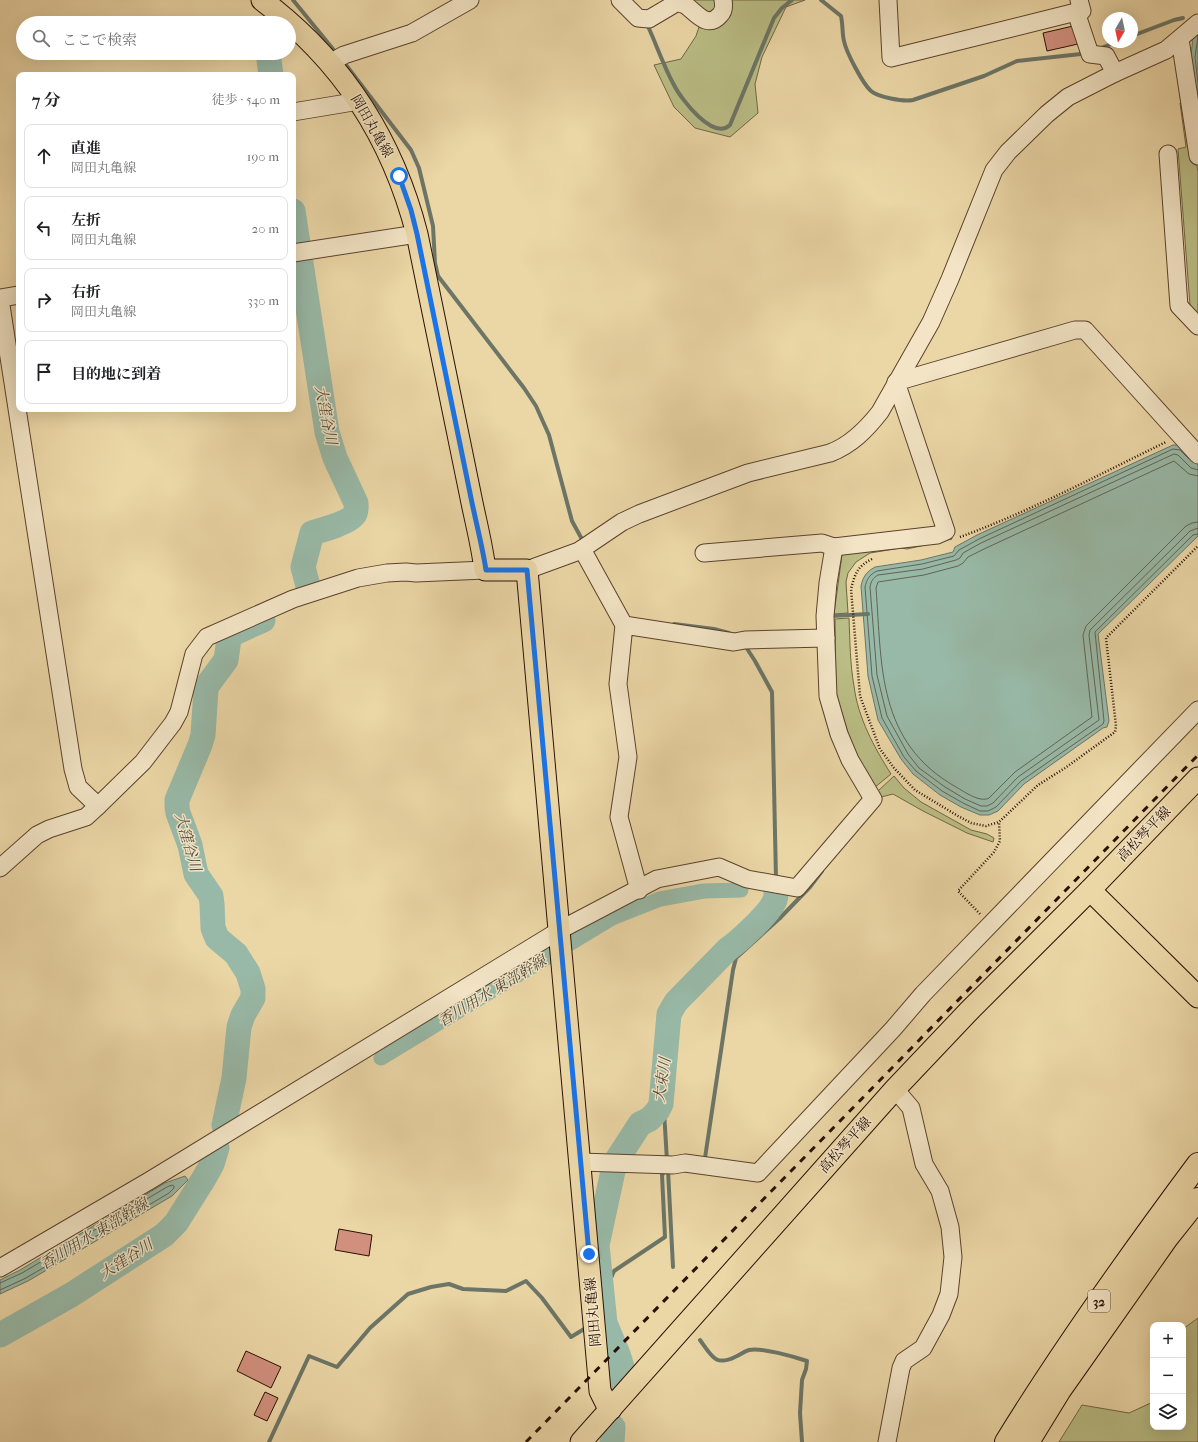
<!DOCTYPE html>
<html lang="ja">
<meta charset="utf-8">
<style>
body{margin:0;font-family:"IM FELL French Canon","Noto Serif JP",serif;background:#f2f2f2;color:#202124}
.controls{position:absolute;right:12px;bottom:12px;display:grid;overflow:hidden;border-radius:8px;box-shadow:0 4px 16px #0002}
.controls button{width:36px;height:36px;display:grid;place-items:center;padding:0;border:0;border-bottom:1px solid #e0e0e0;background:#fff;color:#202124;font:20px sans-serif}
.compass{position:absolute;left:1102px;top:12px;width:36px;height:36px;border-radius:50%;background:#fff;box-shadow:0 4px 16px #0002;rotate:189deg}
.stop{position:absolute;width:12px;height:12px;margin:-9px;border:3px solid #1a73e8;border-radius:50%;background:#fff}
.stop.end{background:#1a73e8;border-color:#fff;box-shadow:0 1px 4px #0008}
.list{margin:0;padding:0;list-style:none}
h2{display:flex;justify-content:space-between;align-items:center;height:52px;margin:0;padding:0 16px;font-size:17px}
h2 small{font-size:13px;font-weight:400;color:#757577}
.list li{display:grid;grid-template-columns:26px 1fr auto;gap:12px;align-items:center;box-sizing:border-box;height:64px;margin:0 8px 8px;padding:0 8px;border:1px solid #e0e0e0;border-radius:8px}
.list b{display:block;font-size:15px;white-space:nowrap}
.list p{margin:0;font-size:13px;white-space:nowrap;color:#757577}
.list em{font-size:13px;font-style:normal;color:#757577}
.icon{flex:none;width:22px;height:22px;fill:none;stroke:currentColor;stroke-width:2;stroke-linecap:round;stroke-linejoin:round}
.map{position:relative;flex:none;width:1198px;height:1442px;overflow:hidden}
.search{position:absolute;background:#fff;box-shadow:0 4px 16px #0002;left:16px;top:16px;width:280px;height:44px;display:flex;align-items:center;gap:10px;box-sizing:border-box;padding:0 14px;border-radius:22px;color:#757577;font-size:15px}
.panel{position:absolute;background:#fff;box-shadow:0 4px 16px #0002;left:16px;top:72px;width:280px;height:340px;border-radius:8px}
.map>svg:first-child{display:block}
.green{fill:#babd85;stroke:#726644}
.water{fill:#98b9a7;stroke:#6c7566}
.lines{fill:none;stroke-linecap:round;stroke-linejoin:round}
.shore{stroke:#606456;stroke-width:1}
.stream{stroke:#6c7566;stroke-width:4}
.canal{stroke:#98b9a7;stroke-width:15}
.river{stroke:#98b9a7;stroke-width:25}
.building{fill:#d1907e;stroke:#291004}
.minor-casing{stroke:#5a422c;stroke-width:19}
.major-casing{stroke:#291004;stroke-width:23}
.highway-casing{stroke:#291004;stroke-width:24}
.path{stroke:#291004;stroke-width:2.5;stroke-dasharray:1 2;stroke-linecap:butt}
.minor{stroke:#f2e4c5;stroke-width:17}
.major{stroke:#ebd6a6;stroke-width:21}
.highway{stroke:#ebd6a6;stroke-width:22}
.rail{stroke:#291004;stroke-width:3;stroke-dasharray:7 7;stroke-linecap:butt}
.route{stroke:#1a73e8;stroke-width:5}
.labels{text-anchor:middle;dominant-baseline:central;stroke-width:3;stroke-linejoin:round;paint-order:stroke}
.shield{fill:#f2e4c5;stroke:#65503e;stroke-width:1}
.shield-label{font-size:13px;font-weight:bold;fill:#291004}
.street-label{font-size:14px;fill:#291004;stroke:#f2e4c5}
.water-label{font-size:15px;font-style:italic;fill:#504b3d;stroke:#f2e4c5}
</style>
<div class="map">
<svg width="1198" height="1442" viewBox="0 0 1198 1442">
<rect width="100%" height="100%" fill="#ebd6a6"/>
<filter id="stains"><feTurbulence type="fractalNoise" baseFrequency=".005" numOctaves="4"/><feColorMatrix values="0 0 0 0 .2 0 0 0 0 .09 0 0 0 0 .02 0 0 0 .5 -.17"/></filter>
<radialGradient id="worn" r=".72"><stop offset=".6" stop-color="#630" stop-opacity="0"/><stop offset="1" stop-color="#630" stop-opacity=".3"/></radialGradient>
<g class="green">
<polygon points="689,0 718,0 716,12 709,14"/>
<polygon points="729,0 805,0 786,7 762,57 755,84 758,113 730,137 695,128 674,107 654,65 681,59 696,36 699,27 716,26"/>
<polygon points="1180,103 1186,103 1198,172 1198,313 1190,305 1178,149 1186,147"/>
<polygon points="951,537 952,539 907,549 901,548 870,553 856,562 848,573 846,582 848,613 834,614 842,555 847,550"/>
<path d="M849 618C850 641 850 664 854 686 858 718 874 747 891 774L874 788 853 749 836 694 835 619Z"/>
<polygon points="894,776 904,788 921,802 971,830 987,834 994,838 993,842 967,833 923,811 893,794 881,797 878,791"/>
<polygon points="1198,1318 1198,1442 1059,1442 1082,1405 1129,1413 1153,1402 1153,1427 1183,1427 1183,1329"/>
</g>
<g class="water">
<path d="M1198 31V95C1193 82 1190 69 1191 56 1191 49 1194 42 1191 36Z"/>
<path d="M1173 445H1181L1198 463V536L1098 634 1109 721 1107 727 1103 728 1024 784 998 811 989 815H980L961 807 940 795 913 774 901 759 878 720 868 676 861 586C863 577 866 572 875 567L921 560 953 552 955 547 977 535Z"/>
<polygon points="185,1176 188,1180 172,1196 28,1281 0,1294 0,1280 20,1270 165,1183"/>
</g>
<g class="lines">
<g class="shore">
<polyline points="1198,36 1195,57 1198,83"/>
<path d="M1189 459 1180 450 1173 449 979 539 959 550 954 556 922 564 877 571C869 575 867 579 865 587L872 676 882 718 904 757 916 771 942 791 963 803 980 811H988L996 807 1021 781 1103 724 1104 721 1095 632 1193 535 1198 534"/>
<path d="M1198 470 1191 468 1178 455 1174 454 981 543 963 553 960 558 956 560 923 569 878 575C873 578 871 581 870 587L877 675 887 716 908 754 919 768 945 787 965 799 981 806H987L993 803 1018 777 1099 720 1089 635 1090 630 1190 531 1198 528"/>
<path d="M1198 476 1189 474 1174 461 984 549 968 557 963 563 958 566 924 575 878 582 876 588C882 667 877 742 956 787 965 792 980 803 989 798L1015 772 1092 717 1083 635 1086 626 1186 526 1192 523 1198 522"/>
<polyline points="0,1283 22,1273 167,1187 172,1185 174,1186 174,1188 169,1193 26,1278 0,1290"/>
</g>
<g class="stream">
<polyline points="293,0 337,54"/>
<path d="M821 0 841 16C843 25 842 33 844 41 846 52 863 84 871 91 878 97 903 102 913 100L984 76 1017 61 1081 54"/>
<path d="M646 22C656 43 663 65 674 85 681 99 713 141 730 125L774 18 782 8 792 0"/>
<polyline points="1132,36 1174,20 1183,18"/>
<polyline points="1099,49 1116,42"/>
<polyline points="343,61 411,150 419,168 433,226 435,263 438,276 524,388 536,406 549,435 572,521 584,543"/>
<polyline points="832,619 832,616 868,614"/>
<polyline points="674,624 714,629 729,633"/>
<polyline points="744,644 755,661 772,692 776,879"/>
<polyline points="771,908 780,918"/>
<polyline points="701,1158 705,1158 733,970 736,958 780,918 810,887 822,871"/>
<polyline points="667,1161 664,1111 672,1023 675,1012 681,1002 729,955 738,943"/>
<polyline points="668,1170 673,1267"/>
<polyline points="599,1318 610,1311 611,1308 611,1278 614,1271 665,1237 662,1175 666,1170"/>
<path d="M700 1340C711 1355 715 1367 735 1357 740 1355 745 1351 749 1350 761 1347 795 1357 807 1361L806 1369 802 1380 800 1413 802 1442"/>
<polyline points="269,1442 309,1356 337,1367 370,1328 408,1294 431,1287 449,1284 463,1289 506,1291 526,1281 542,1298 571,1337 589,1326"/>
</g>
<polyline class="canal" points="381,1058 612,918 660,899 704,891 741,890"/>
<g class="river">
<polyline points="269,60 271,75"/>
<path d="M293 211 327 432 335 458 356 503C356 507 357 512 354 515 348 523 322 530 312 533L303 567 308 586"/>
<polyline points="224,1125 234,1078 239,1027 243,1015 253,998 253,989 248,973 236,954 217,938 213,928 212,904 211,896 196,874 190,845 178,813 177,807 177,800 200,745 203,735 206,689 209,683 226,660 229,639 232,634 263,620"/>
<polyline points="0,1335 71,1295 164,1235 176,1223 203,1180 212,1164 217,1148"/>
<path d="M617 1383 622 1367 618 1354 605 1323 597 1245 613 1171 618 1158 640 1124 650 1119 658 1110 661 1104 669 1014 676 1002 728 949C738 942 769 914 774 902 776 899 776 896 776 893"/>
<polyline points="612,1442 613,1427"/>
</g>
</g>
<g class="building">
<polygon points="1073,26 1078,44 1047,51 1043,33"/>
<polygon points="339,1229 372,1235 369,1256 335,1250"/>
<polygon points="246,1351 281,1367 271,1388 237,1371"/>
<polygon points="265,1392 278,1398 267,1421 254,1415"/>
</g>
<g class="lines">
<g class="minor-casing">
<g id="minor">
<path d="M620 0 638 18 649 19 676 3C680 3 685 4 688 7 697 14 708 29 720 15 724 11 724 5 723 0"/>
<polyline points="888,0 891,58 1076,12"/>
<polyline points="1079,0 1082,11 1076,12 1090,54 1106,56 1115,73"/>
<polyline points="1180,39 1198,156"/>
<polyline points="330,63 344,55 412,33 470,0"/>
<polyline points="293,112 359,101"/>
<polyline points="1168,154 1179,306 1198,326"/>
<polyline points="293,253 417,234"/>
<polyline points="0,298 19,295"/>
<polyline points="0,299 73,769 78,787 98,806"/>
<polyline points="582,549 624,625"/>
<polyline points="704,553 822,543 834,547 937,535 946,531 896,382 1075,330 1085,330 1198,455"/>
<path d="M527 570 579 551 622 522 639 514 748 473 830 453C851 445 866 430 880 412L931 322 950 279 994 170 1008 152 1047 114 1068 97 1115 73 1166 50 1198 23"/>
<polyline points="0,868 37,835 49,829 86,817 98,806 143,762 173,723 179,712 194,654 207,637 293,599 358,578 387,573 406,572 416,573 485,570"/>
<polyline points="639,890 619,817 628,757 618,684 624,625 734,642 745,640 826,638"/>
<polyline points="580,1162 673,1165 685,1163 758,1173 893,1029 923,994 1198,710"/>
<polyline points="0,1268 149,1181 560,930 657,879 719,867 747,879 797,888 873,799 850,760 839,734 828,696 825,616 828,583 834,547"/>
<polyline points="887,1442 901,1368 904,1361 923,1348 941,1315 949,1294 953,1257 950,1227 940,1191 924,1164 911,1108 895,1089"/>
</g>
</g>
<g class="major-casing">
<g id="major">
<path d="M262 0C342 60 392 137 417 234 435 320 453 406 470 493 475 519 482 544 485 570H527L600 1391 607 1405 611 1409"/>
<polyline points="1090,890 1198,997"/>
<polyline points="581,1442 895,1089 968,1012 1090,890 1198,778"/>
</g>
</g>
<g class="highway-casing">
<g id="highway">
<path d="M1006 1442C1065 1346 1131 1254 1198 1164"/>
<polyline points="1028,1442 1060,1390 1167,1238 1198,1199"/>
</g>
</g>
<g class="path">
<path d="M960 537C1031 511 1098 475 1166 442"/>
<path d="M872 559C858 566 855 573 851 589L860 696 880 749 894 768 915 790 958 816 971 823 986 826 999 822 1038 785 1065 768 1115 732 1116 726 1106 638 1198 546"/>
<polyline points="980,914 958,891 994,852 1000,841 999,822"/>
</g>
<use href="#minor" class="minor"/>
<use href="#major" class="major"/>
<use href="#highway" class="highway"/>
<polyline class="rail" points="526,1442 1198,755"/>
</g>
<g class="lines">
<path class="route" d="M399 176 411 210 417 234C435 320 453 406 470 493 475 519 482 544 486 570H527L589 1254"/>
</g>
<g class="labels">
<rect class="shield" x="1088" y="1290" width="22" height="22" rx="3"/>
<g class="shield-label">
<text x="1099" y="1301">32</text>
</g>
<g class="street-label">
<text transform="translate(372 126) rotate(60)">岡田丸亀線</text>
<text transform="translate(1144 834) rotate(-46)">高松琴平線</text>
<text transform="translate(845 1145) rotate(-48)">高松琴平線</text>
<text transform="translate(593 1312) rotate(-95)">岡田丸亀線</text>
</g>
<g class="water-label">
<text transform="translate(326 415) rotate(79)">大窪谷川</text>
<text transform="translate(188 842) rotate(74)">大窪谷川</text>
<text transform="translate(492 991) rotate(-31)">香川用水 東部幹線</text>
<text transform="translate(662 1080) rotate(-82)">大束川</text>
<text transform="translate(94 1234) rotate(-31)">香川用水 東部幹線</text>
<text transform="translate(126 1259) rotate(-33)">大窪谷川</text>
</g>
</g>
<rect width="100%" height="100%" filter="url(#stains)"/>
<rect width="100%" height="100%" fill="url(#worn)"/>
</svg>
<div class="controls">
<button>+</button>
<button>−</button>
<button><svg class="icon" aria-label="layers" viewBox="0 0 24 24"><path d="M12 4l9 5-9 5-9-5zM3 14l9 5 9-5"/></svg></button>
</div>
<svg class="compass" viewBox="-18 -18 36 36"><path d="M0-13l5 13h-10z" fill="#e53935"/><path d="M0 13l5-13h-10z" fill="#757577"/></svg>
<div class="stop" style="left:399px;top:176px"></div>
<div class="stop end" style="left:589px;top:1254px"></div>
<div class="search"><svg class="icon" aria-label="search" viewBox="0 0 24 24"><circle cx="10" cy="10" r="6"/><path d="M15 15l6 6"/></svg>ここで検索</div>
<section class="panel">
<h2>7 分<small>徒歩 · 540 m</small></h2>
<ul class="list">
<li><svg class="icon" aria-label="ahead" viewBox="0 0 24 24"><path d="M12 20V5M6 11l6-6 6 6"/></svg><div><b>直進</b><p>岡田丸亀線</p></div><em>190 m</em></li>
<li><svg class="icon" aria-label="left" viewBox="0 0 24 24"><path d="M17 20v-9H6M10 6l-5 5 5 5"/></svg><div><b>左折</b><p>岡田丸亀線</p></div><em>20 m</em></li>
<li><svg class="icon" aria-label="right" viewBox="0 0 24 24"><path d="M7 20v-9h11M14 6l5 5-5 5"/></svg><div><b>右折</b><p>岡田丸亀線</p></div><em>330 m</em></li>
<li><svg class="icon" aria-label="arrive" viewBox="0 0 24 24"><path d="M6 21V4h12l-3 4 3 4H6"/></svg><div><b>目的地に到着</b></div></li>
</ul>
</section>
</div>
